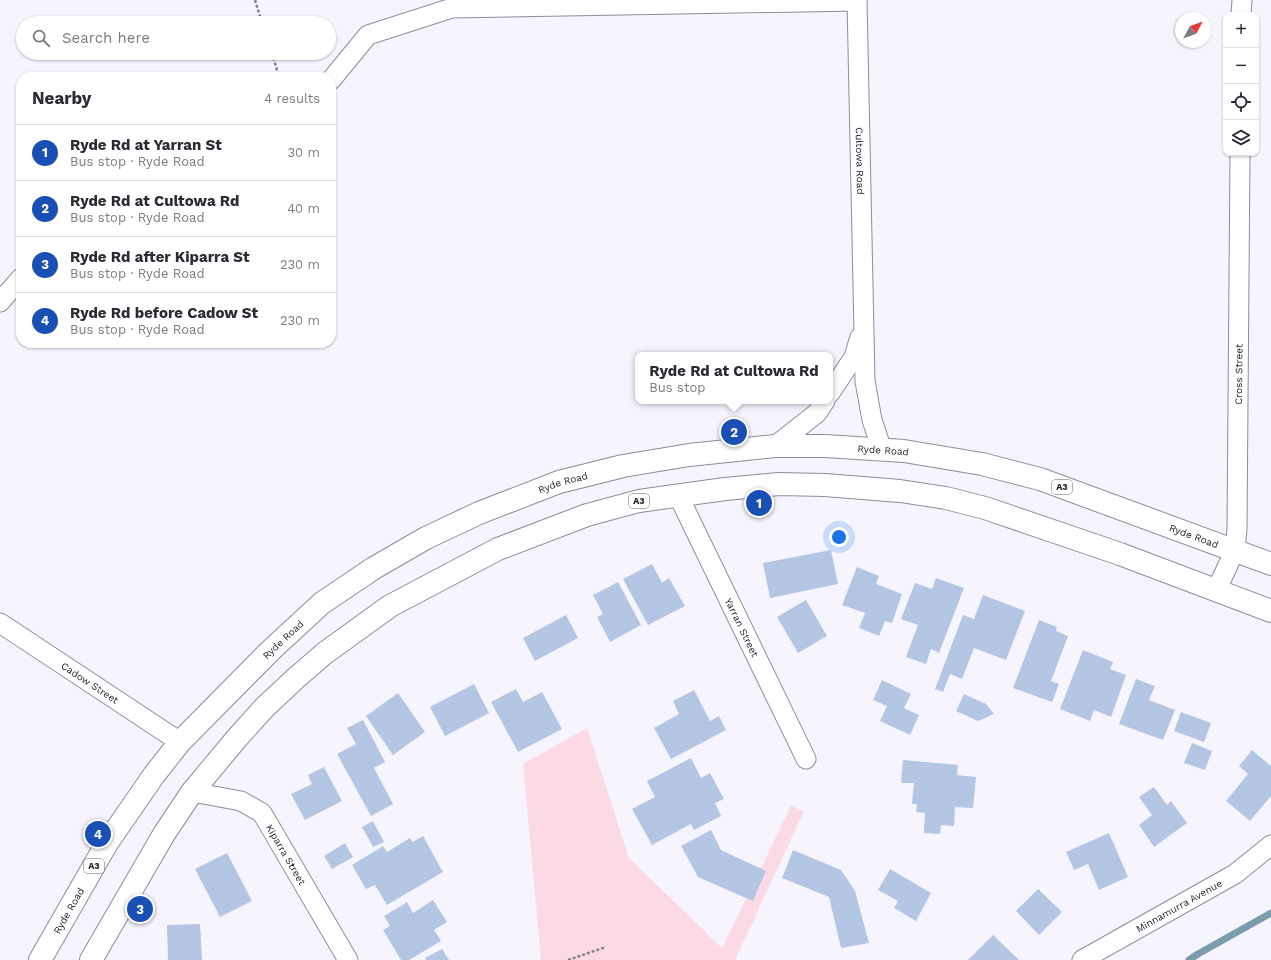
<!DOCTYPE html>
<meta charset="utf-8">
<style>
body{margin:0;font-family:"Work Sans",sans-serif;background:#f7f7f7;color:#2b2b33}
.controls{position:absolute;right:12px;top:12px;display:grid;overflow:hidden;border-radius:8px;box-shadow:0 1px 3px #0004}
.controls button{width:36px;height:36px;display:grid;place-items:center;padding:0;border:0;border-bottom:1px solid #e1e1e2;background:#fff;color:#2b2b33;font:20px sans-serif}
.compass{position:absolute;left:1175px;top:12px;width:36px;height:36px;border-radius:50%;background:#fff;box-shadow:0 1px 3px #0004;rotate:49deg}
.you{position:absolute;left:839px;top:537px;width:14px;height:14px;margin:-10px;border:3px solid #fff;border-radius:50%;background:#1a73e8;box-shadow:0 0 0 6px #1a73e833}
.badge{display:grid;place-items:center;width:26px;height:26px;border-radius:50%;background:#0f766e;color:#fff;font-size:13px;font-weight:700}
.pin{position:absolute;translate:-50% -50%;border:2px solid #fff;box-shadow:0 1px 4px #0006}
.popup{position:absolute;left:635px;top:352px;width:198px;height:52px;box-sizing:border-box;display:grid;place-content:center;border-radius:8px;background:#fff;filter:drop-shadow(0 1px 3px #0005);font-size:13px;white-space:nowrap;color:#7c7c81}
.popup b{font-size:15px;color:#2b2b33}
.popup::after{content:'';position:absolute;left:50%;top:100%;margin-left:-8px;border:8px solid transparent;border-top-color:#fff}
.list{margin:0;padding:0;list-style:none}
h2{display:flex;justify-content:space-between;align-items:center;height:52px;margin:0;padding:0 16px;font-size:17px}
h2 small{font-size:13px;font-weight:400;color:#7c7c81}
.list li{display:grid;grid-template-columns:26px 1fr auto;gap:12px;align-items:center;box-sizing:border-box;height:56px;padding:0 16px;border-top:1px solid #e1e1e2}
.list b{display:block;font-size:15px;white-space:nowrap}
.list p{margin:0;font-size:13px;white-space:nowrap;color:#7c7c81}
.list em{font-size:13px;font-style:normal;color:#7c7c81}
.icon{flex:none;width:22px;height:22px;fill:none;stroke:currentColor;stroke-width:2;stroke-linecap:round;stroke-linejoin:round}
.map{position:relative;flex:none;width:1271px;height:960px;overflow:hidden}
.search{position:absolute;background:#fff;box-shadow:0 1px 3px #0004;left:16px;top:16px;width:320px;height:44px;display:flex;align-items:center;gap:10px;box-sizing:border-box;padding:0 14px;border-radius:22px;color:#7c7c81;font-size:15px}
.panel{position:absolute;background:#fff;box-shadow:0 1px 3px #0004;left:16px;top:72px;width:320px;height:276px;border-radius:16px}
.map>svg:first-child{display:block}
.green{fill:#fcdae5}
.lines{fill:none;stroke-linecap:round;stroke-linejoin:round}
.stream{stroke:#799dad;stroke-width:7}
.building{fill:#b3c6e3}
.minor-casing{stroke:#8d8b9e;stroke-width:21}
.trunk-casing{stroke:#8d8b9e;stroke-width:24}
.path{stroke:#83828a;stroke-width:2.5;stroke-dasharray:3 2;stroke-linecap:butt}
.minor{stroke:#fff;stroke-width:19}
.trunk{stroke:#fff;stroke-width:22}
.labels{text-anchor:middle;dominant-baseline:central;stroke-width:3;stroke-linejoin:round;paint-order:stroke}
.shield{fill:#fff;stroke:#616066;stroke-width:1}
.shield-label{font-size:9px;font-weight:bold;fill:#1d1c24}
.street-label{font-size:10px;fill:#1d1c24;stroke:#fff}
</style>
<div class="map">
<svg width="1271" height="960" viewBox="0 0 1271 960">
<rect width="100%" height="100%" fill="#f6f5fd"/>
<polygon class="green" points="587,728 629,858 722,948 791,806 804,811 735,960 541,960 523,764"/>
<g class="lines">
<polyline class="stream" points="1189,960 1198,954 1271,913"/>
</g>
<g class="building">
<polygon points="831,550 838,584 770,598 763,563"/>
<polygon points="652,564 662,583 669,578 685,606 648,625 623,579"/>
<polygon points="857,567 879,576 876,584 902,594 892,623 885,621 879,636 859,628 865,613 842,605"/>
<polygon points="936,578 964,588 939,653 931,649 926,664 906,657 918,625 901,619 915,583 932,589"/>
<polygon points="618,582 641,625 610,642 597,617 603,614 593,595"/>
<polygon points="983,595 1025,611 1006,660 974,648 962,679 950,674 943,692 935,689 963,615 974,619"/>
<polygon points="806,600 827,636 798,653 777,617"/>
<polygon points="566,615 578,638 535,661 523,638"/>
<polygon points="1039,620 1057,627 1056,631 1068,636 1051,681 1059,684 1052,702 1013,688"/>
<polygon points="1083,650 1113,662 1110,669 1126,675 1111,717 1094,710 1090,721 1060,709"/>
<polygon points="1136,679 1155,686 1149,700 1175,710 1163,740 1119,724"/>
<polygon points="882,680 911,694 904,708 919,715 910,735 880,721 887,706 873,700"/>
<polygon points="474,684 489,713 445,736 430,707"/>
<polygon points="516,689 523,702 542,692 562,729 518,752 491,702"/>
<polygon points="694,690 710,721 719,716 726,730 671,759 654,728 679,714 673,701"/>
<polygon points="398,693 425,732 393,755 366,716"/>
<polygon points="964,694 986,704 994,714 978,721 956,711"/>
<polygon points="1181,712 1211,723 1204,742 1174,731"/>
<polygon points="363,720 385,762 374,768 393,804 371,816 337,754 356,744 347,728"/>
<polygon points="1192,743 1212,751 1205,770 1184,763"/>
<polygon points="1252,750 1271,766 1271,796 1250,821 1226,801 1248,774 1239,766"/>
<polygon points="691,758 701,778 710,773 724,799 715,803 721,816 694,830 691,824 652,845 632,809 655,797 647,781"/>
<polygon points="903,760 958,765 957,775 976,777 973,808 955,807 954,826 941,825 940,834 924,833 925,813 916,812 917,804 912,804 914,783 901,783"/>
<polygon points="324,767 342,801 305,820 291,794 312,784 308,775"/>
<polygon points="1154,787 1167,805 1171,801 1187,823 1154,847 1139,825 1152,815 1139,797"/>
<polygon points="373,821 384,842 373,847 362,827"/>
<polygon points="711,830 721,850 766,871 753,901 698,877 681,846"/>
<polygon points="1109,833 1128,877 1099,890 1088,864 1074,870 1066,852"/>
<polygon points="423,836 443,872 387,905 375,885 366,889 352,865 383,846 387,852 410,838 413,842"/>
<polygon points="345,843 353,857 332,869 324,856"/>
<polygon points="793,850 841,870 855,891 869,943 841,948 829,897 782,878"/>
<polygon points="227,853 252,901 220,917 195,869"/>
<polygon points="890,869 931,893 916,921 894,908 898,901 878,890"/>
<polygon points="1038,889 1062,912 1039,935 1016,911"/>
<polygon points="433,900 447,922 434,930 441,941 409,960 401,960 383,930 390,926 384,916 407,902 413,913"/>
<polygon points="200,924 202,960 168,960 167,925"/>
<polygon points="993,935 1019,960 968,960"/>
<polygon points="442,949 449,960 426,960 425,958"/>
</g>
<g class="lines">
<g class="minor-casing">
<g id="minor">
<path id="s1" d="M857 0 865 381 872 420 882 450"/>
<polyline points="1241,15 1242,0"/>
<polyline points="331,80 368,35 452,8 857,1"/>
<polyline points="0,302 21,278"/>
<polyline points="830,393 854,357 860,337"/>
<polyline points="775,446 817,413 825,401"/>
<path id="s2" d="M678 495 806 759"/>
<path id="s3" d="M1216 591 1235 550 1237 529 1240 153"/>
<path id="s4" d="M0 623 180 742"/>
<path id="s5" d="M192 792 241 801 262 813 348 960"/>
<path id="s6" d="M1082 960 1235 874 1271 845"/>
</g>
</g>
<g class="trunk-casing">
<g id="trunk">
<path id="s7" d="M40 960 107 843 154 775 180 742 270 651 322 603 374 568 426 538 479 513 559 482 623 466 689 455 775 446H825L904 451 982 464 1040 479 1271 564"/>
<polyline points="91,960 164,834 192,792 237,738 265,707 296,678 325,653 390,606 498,549 587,515 639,501 725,489 779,484 825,485 900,491 946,498 985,508 1120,554 1271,611"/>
</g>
</g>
<g class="path">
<polyline points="255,0 262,23"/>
<polyline points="272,53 279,77"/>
<polyline points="568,960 606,947"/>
</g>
<use href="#minor" class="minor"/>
<use href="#trunk" class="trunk"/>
</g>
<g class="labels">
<g class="shield">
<rect x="1052" y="480" width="20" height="14" rx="3"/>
<rect x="629" y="494" width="20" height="14" rx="3"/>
<rect x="84" y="859" width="20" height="14" rx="3"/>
</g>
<g class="shield-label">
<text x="1062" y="487">A3</text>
<text x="639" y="501">A3</text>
<text x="94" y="866">A3</text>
</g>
<g class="street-label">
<text stroke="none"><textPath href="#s1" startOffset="161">Cultowa Road</textPath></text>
<text stroke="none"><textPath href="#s3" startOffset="221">Cross Street</textPath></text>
<text stroke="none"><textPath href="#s7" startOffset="1053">Ryde Road</textPath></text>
<text stroke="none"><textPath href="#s7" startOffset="729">Ryde Road</textPath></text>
<text stroke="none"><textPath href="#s7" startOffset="1377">Ryde Road</textPath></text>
<text stroke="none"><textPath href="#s2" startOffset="147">Yarran Street</textPath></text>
<text stroke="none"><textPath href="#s7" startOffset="405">Ryde Road</textPath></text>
<text stroke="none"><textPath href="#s4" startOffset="108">Cadow Street</textPath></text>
<text stroke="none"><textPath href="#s5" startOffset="122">Kiparra Street</textPath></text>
<text stroke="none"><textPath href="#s6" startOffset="111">Minnamurra Avenue</textPath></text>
<text stroke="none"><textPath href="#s7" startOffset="57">Ryde Road</textPath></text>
</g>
</g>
</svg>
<div class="controls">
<button>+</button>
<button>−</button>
<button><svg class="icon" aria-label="locate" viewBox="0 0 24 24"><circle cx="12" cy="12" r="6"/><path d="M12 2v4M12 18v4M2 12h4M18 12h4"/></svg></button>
<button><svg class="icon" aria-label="layers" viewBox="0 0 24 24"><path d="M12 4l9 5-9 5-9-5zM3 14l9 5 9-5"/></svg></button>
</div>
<svg class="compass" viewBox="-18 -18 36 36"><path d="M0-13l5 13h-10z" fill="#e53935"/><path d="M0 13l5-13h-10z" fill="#7c7c81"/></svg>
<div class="you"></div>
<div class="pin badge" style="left:759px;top:503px;background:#1a4fb4">1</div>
<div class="pin badge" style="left:734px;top:432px;background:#1a4fb4">2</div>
<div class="popup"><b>Ryde Rd at Cultowa Rd</b>Bus stop</div>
<div class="pin badge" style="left:140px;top:909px;background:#1a4fb4">3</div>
<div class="pin badge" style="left:98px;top:834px;background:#1a4fb4">4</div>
<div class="search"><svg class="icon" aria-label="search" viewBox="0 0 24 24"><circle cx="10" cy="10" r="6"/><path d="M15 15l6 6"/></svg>Search here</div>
<section class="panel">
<h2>Nearby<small>4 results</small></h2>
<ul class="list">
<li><span class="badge" style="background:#1a4fb4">1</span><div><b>Ryde Rd at Yarran St</b><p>Bus stop · Ryde Road</p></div><em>30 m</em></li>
<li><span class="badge" style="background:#1a4fb4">2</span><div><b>Ryde Rd at Cultowa Rd</b><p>Bus stop · Ryde Road</p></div><em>40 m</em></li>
<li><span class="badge" style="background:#1a4fb4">3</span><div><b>Ryde Rd after Kiparra St</b><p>Bus stop · Ryde Road</p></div><em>230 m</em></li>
<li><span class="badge" style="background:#1a4fb4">4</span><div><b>Ryde Rd before Cadow St</b><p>Bus stop · Ryde Road</p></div><em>230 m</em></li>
</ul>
</section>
</div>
